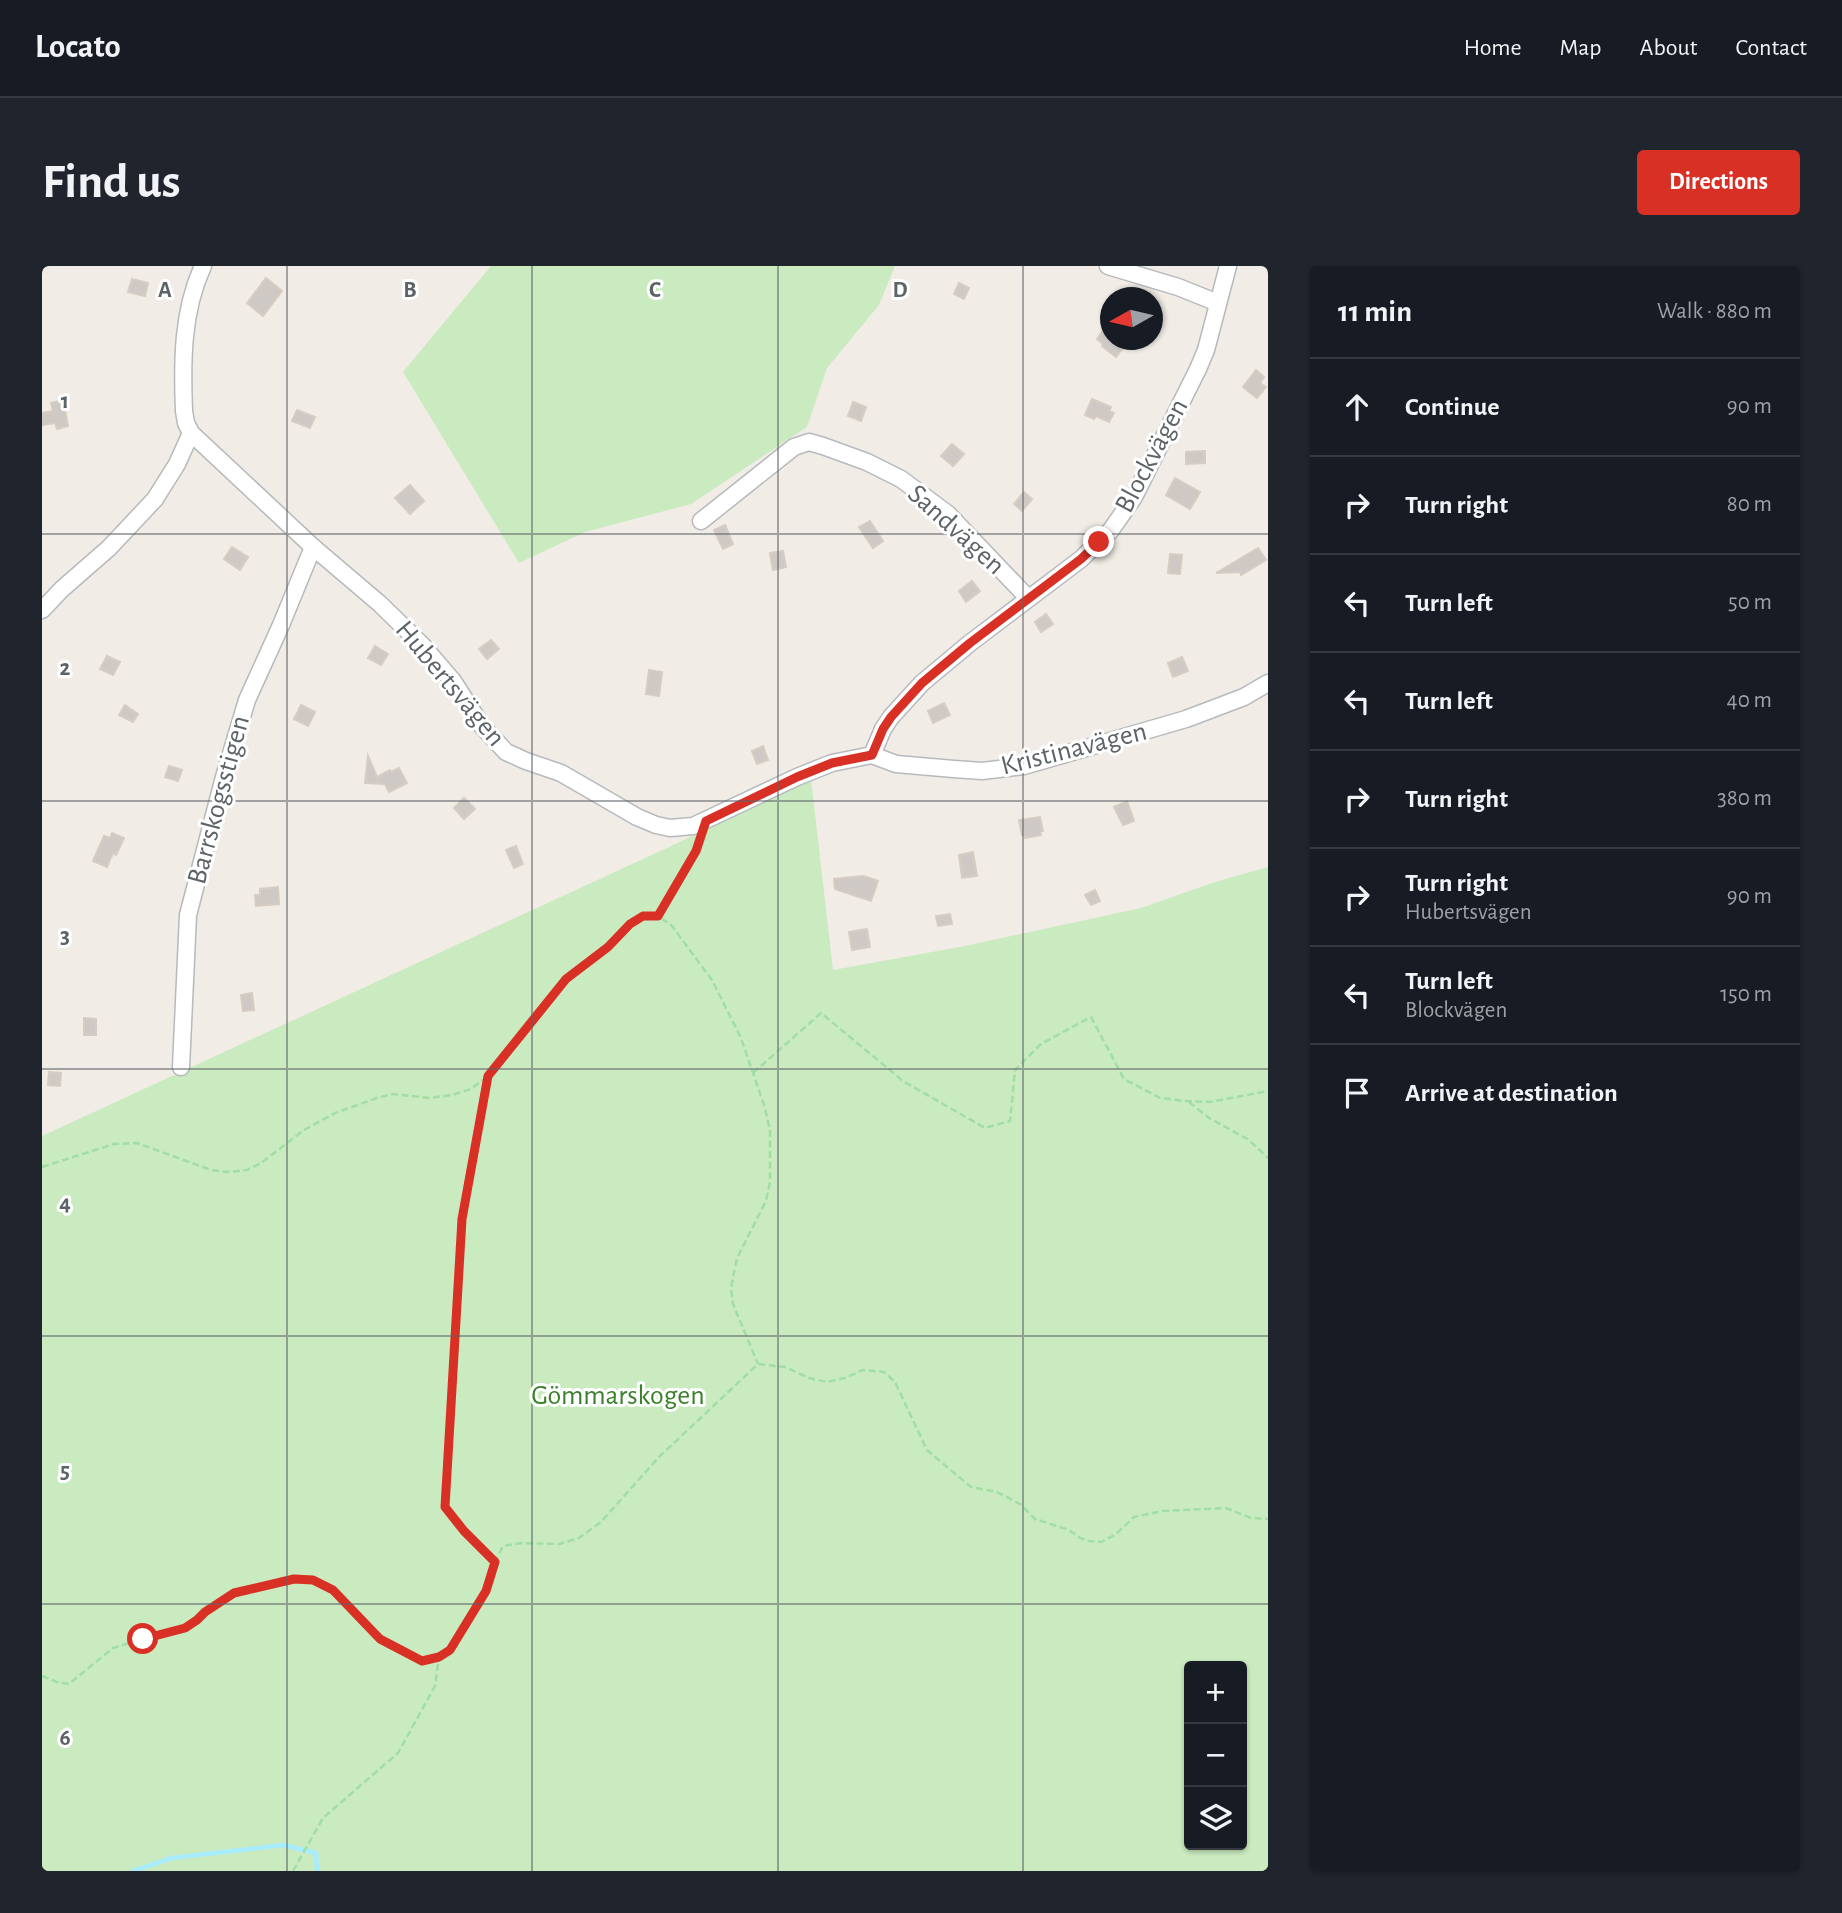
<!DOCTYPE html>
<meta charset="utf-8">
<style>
body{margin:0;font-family:"Alegreya Sans",sans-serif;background:#20242c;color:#f1f3f6}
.controls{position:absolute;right:21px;bottom:21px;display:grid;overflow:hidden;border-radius:7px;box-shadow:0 2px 5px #0004}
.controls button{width:63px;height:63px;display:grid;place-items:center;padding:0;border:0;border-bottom:2px solid #363941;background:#171b24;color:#f1f3f6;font:35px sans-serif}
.compass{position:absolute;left:1058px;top:21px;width:63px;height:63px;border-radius:50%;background:#171b24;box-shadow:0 2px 5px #0004;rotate:262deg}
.stop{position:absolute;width:21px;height:21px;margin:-16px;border:5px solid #d93025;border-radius:50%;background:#fff}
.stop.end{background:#d93025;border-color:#fff;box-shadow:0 2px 7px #0008}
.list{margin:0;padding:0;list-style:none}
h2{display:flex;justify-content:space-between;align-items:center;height:91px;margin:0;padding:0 28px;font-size:30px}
h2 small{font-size:23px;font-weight:400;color:#9ea1a6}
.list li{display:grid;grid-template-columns:46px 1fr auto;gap:21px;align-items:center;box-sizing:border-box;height:98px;padding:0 28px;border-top:2px solid #363941}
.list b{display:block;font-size:26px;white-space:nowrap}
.list p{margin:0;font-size:23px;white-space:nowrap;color:#9ea1a6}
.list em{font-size:23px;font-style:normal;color:#9ea1a6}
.icon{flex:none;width:38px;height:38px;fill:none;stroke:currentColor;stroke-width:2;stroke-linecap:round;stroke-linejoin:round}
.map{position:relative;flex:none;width:1226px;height:1605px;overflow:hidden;border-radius:7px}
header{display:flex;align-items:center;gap:42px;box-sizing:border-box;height:98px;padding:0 35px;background:#171b24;border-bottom:2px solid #363941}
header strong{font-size:33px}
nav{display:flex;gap:38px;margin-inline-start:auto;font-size:24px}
.intro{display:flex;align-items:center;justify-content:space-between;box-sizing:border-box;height:168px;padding:0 42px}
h1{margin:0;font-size:49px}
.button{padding:18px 32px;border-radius:7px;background:#d93025;color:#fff;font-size:24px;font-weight:700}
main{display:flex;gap:42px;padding:0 42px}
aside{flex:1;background:#171b24;border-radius:7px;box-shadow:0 2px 5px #0004}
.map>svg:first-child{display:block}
.green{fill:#caebc0;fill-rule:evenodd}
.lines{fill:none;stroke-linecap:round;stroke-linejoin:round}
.stream{stroke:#a7edff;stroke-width:4.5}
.building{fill:#cec9c4;stroke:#d6ccc3;stroke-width:2}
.minor-casing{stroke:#b6babd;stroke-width:19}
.path{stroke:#a1dea3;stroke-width:2.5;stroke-dasharray:7 3.5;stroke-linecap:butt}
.minor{stroke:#fff;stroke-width:16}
.route{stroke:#d93025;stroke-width:9}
.grid{fill:none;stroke:#5d6467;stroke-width:2;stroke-opacity:0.55}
.labels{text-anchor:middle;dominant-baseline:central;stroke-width:6;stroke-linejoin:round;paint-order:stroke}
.street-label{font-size:28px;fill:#5d6467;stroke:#fff}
.park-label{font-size:28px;fill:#3b802a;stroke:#fff}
.grid-label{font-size:23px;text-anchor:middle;font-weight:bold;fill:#5d6467;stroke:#fff;stroke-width:6;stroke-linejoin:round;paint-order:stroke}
</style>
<header>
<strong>Locato</strong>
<nav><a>Home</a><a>Map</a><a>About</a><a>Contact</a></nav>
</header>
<div class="intro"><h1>Find us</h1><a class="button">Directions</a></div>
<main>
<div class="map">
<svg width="1226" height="1605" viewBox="0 0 1226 1605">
<rect width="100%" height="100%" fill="#f1ece5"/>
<g class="green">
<polygon points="449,0 853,0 837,39 785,102 765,161 649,238 543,266 477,297 361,106"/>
<path d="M769 513 791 704 923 680 1099 642 1173 616 1226 601V1605H0V870L627 581ZM1147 1400H1200V1579H1147Z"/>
</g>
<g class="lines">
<polyline class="stream" points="91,1605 130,1592 241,1579 274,1587 275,1605"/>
</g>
<g class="building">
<polygon points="224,12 240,25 221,50 205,37"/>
<polygon points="90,13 106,17 103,30 86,26"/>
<polygon points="917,17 927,22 922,33 912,28"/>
<polygon points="1068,54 1068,74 1087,74 1074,91 1060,80 1061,78 1055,73"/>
<polygon points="1214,104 1222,111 1218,117 1224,121 1215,132 1201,121"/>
<polygon points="1050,133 1069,141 1067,145 1072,147 1067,156 1054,150 1052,153 1043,149"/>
<polygon points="21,134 26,160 15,163 13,157 0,159 0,147 11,145 9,137"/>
<polygon points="811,136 824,141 819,155 806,150"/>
<polygon points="255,144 273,151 268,162 250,155"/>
<polygon points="910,178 922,188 911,200 899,190"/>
<polygon points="1163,185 1163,197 1144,198 1144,186"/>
<polygon points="1133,212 1158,226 1148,243 1124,229"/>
<polygon points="368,219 382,235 368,248 353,232"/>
<polygon points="982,226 990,233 980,245 972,238"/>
<polygon points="828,255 841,275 831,282 817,261"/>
<polygon points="683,259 691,278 681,283 672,264"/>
<polygon points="190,281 206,291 198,304 182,293"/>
<polygon points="1216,282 1224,294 1199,309 1198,306 1174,307"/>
<polygon points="741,285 744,301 731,304 728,287"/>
<polygon points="1128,288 1140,289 1138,308 1126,307"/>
<polygon points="930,315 938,325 924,336 917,325"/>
<polygon points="1004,348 1011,358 999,366 993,356"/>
<polygon points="449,374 457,383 445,393 437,383"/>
<polygon points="333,380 346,388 339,399 326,392"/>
<polygon points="65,390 78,396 71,409 58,403"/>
<polygon points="1140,391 1146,405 1131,411 1126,397"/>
<polygon points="607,404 620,406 617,430 604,428"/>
<polygon points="902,437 908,449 891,457 886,445"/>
<polygon points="83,439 96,448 91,456 77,449"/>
<polygon points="259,439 273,446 266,460 252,453"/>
<polygon points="721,480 726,494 715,498 710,485"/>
<polygon points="326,490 335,511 348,504 349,506 357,502 365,517 347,526 343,518 323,517"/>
<polygon points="127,500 140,504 136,515 123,511"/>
<polygon points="422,532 433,543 422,553 412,542"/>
<polygon points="1085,535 1092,555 1081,559 1072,541"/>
<polygon points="998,551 1001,565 998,565 999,569 983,572 982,569 980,569 977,554"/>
<polygon points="70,567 82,572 74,589 71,587 65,601 51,595 62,570 68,572"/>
<polygon points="474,580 481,598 472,602 464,584"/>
<polygon points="931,586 935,610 920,612 917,589"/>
<polygon points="821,610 836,615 829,635 793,623 792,613"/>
<polygon points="236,621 237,638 214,640 213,629 218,629 218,623"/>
<polygon points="1053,624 1058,635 1049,639 1043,629"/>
<polygon points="908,648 910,658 896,660 894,650"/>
<polygon points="825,663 828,681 810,684 807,666"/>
<polygon points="210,727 212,744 201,745 199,729"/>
<polygon points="42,752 54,753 54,769 42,769"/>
<polygon points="7,806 19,807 18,820 6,819"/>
</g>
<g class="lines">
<g class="minor-casing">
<g id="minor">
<polyline points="1066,0 1136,21 1176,37"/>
<polyline points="149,167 271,281 338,338 380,379 411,415 440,460 464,486 484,495 519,507 595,551 614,559 628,562 651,560 755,511 790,497 830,489"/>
<polyline points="659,255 752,181 767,176 781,180 825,196 859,213 906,248 986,332"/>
<path d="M0 344 20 323 67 282 113 233 135 198 149 167 144 157 142 145C140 97 140 45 161 0"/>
<polyline points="830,489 841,463 849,451 880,417 928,377 1039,293 1069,264 1092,231 1156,103 1164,84 1186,0"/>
<polyline points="830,489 854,498 912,503 940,505 982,500 1144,453 1202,431 1226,417"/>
<polyline points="139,801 146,649 182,511 205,434 239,359 271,281"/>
</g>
</g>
<g class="path">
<polyline points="616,650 654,585 658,574"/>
<polyline points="711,807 779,747 861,815 943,862 968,855 973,804 999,778 1049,751 1082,813 1118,832 1144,835 1168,836 1226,825"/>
<polyline points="446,810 420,952 403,1241 422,1265 452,1295"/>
<polyline points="1147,836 1167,852 1207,874 1226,892"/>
<polyline points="0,901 72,878 95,877 169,904 185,906 205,904 219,897 262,864 293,847 335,832 351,828 387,832 410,829 429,823 446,810 524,713 566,682 588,658 601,650 616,650 630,660 670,714 699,772 723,842 728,865 728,916 724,935 695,992 689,1022 691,1038 716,1098"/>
<polyline points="0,1410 15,1416 27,1418 71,1382 101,1373 143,1362 155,1354 163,1346 193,1327 252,1313 271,1314 291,1324 338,1373 380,1395 397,1390 408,1383 444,1326 453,1296 461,1280 479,1277 517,1278 537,1272 559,1256 617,1191 716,1098 743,1101 767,1112 785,1116 803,1112 821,1104 842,1106 853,1116 885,1184 905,1201 929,1221 955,1226 978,1238 993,1253 1027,1264 1038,1272 1047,1275 1059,1276 1073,1269 1092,1251 1120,1245 1184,1242 1209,1252 1226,1253"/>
<polyline points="251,1605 281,1552 356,1487 393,1420 397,1391"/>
</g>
<use href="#minor" class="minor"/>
</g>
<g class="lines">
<polyline class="route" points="101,1373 143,1362 155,1354 163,1346 192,1327 252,1313 271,1314 291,1324 338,1373 380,1395 397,1391 408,1384 444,1325 453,1296 422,1265 403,1241 420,953 446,810 524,713 566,681 588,658 601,650 616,650 654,585 664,555 755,511 790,497 830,489 841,463 849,451 880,417 928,377 1039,293 1057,276"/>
</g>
<path class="grid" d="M245 0V1605M490 0V1605M736 0V1605M981 0V1605M0 268H1226M0 535H1226M0 803H1226M0 1070H1226M0 1338H1226"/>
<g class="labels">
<g class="street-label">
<text transform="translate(1110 190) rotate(-62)">Blockvägen</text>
<text transform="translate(914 264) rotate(42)">Sandvägen</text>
<text transform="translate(408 418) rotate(50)">Hubertsvägen</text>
<text transform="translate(1032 483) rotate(-14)">Kristinavägen</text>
<text transform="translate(177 534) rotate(-75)">Barrskogsstigen</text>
</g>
<g class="park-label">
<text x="576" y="1130">Gömmarskogen</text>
</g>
</g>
<g class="grid-label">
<text x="123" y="31">A</text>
<text x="368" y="31">B</text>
<text x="613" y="31">C</text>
<text x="858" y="31">D</text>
<text x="23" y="142">1</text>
<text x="23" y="409">2</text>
<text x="23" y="677">3</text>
<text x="23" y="944">4</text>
<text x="23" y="1212">5</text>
<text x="23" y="1479">6</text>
</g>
</svg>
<div class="controls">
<button>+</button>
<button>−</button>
<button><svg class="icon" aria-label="layers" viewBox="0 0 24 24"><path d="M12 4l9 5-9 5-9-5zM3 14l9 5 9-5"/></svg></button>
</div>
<svg class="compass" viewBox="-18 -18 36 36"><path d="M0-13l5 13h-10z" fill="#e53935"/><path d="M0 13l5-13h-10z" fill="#9ea1a6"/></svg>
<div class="stop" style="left:101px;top:1373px"></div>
<div class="stop end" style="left:1057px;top:276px"></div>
</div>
<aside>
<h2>11 min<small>Walk · 880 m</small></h2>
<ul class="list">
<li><svg class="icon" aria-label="ahead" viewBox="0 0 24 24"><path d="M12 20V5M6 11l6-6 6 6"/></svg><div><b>Continue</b></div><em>90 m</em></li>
<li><svg class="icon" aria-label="right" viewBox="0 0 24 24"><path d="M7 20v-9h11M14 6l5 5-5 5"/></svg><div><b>Turn right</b></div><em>80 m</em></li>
<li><svg class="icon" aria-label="left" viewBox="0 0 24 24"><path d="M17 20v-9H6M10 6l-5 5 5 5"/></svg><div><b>Turn left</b></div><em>50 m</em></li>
<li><svg class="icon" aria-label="left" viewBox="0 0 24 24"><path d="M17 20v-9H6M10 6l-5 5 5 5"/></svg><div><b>Turn left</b></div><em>40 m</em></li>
<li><svg class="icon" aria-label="right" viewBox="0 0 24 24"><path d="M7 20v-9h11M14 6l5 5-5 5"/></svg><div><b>Turn right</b></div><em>380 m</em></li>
<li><svg class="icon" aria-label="right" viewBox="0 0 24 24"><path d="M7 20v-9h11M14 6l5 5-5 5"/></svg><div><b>Turn right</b><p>Hubertsvägen</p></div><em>90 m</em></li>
<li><svg class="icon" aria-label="left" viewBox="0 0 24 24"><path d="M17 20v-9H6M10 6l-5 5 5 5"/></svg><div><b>Turn left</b><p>Blockvägen</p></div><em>150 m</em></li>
<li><svg class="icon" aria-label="arrive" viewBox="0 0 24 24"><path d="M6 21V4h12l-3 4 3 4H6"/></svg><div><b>Arrive at destination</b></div></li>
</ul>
</aside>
</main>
